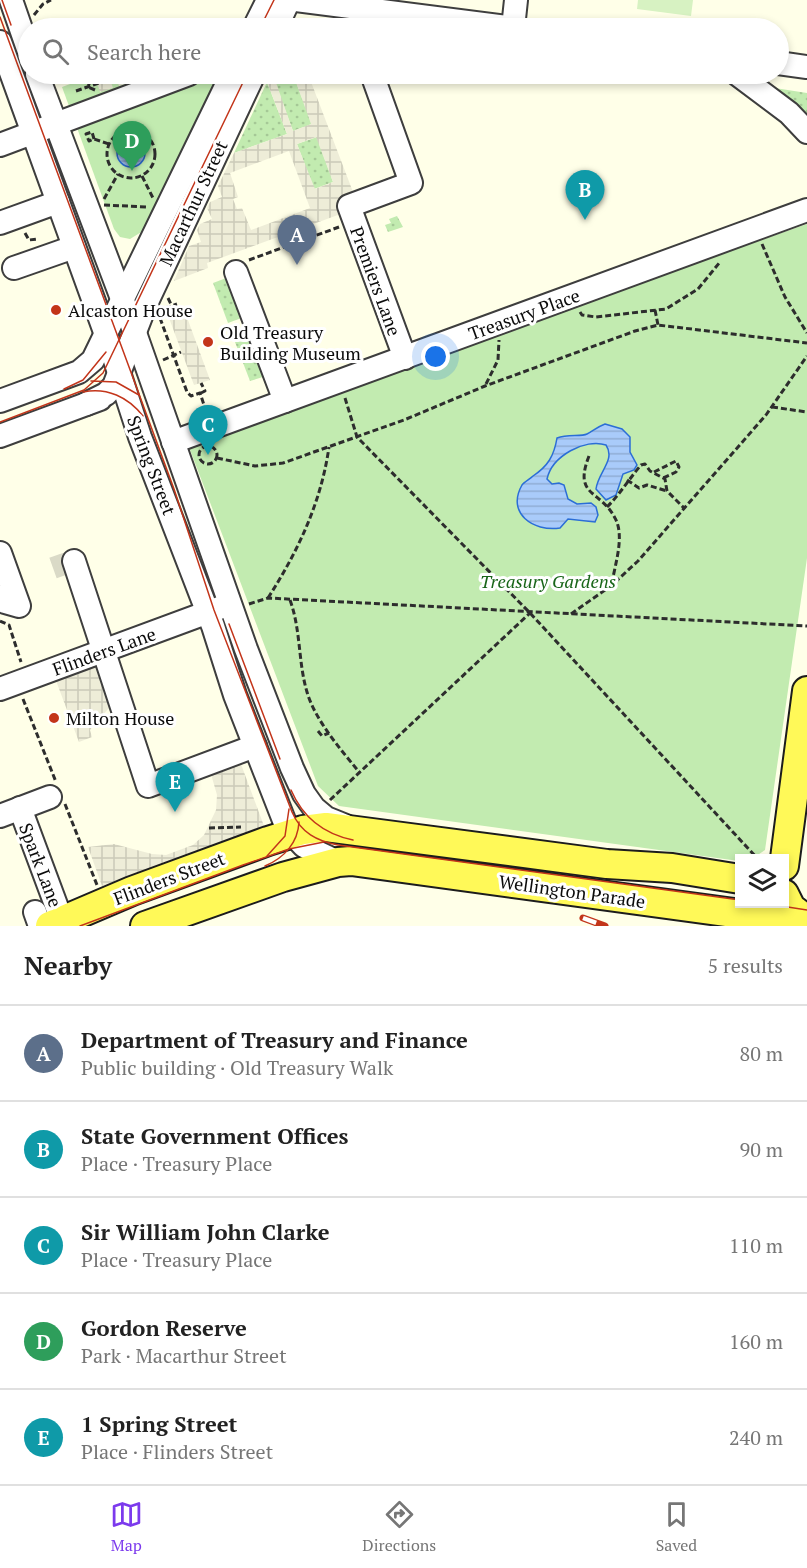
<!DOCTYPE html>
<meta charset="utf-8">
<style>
body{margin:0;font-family:"PT Serif",serif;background:#f6f6f6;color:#222}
.controls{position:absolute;right:18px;bottom:18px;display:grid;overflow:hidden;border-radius:0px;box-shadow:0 3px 9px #0003}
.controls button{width:54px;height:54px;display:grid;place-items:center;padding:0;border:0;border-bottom:2px solid #e0e0e0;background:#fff;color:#222;font:30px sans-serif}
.you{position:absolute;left:436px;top:357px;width:21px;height:21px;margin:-15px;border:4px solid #fff;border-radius:50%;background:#1a73e8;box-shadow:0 0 0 9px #1a73e833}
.badge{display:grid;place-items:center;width:39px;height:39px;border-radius:50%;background:#7c3aed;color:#fff;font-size:20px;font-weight:700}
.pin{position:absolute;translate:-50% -50px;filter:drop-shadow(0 2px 3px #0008)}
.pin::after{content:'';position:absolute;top:32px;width:21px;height:18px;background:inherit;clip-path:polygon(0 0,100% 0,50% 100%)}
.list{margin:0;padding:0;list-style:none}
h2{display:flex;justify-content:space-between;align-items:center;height:78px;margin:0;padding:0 24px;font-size:26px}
h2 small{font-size:20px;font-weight:400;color:#767676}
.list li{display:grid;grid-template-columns:39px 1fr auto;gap:18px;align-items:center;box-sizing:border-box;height:96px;padding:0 24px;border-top:2px solid #e0e0e0}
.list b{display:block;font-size:22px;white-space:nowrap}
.list p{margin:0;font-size:20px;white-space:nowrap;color:#767676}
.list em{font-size:20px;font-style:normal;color:#767676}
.icon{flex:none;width:33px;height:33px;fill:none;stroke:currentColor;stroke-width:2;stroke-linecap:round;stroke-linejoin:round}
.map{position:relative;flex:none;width:807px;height:926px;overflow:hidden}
.search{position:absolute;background:#fff;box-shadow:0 3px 9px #0003;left:18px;right:18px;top:18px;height:66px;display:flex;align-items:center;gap:15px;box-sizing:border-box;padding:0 21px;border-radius:33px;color:#767676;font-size:22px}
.sheet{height:558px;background:#fff}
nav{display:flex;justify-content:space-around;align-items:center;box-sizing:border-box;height:84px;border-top:2px solid #e0e0e0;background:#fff;font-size:16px;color:#767676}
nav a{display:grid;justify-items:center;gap:3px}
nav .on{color:#7c3aed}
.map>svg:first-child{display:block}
.grass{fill:url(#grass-dots)}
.park{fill:#c2ebb0}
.pitch{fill:#d7f2c2}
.plaza{fill:url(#plaza-grid);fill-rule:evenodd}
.water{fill:url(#water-rules);stroke:#2b6ed6;stroke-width:1.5}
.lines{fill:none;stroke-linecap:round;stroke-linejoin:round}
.minor-tunnel{stroke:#dadac7;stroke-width:22;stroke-dasharray:22 11;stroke-linecap:butt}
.minor-casing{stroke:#3e3e3e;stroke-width:26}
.major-casing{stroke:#1c1c1c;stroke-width:32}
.path{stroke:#2d2d2d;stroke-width:3;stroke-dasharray:6 3;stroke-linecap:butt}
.minor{stroke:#fff;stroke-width:22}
.major{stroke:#fff958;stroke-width:28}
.tram{stroke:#c3351a;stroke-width:1.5}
.rail-casing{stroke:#c3351a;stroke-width:7}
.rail{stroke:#fff;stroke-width:4.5;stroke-dasharray:14;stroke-linecap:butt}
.poi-dot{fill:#c3351a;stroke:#fff;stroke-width:2}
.labels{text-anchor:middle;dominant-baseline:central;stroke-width:6;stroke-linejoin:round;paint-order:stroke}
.street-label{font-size:18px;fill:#0b0b0b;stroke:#fff}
.poi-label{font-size:18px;fill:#0b0b0b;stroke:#fff;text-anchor:start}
.park-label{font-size:18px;font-style:italic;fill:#186518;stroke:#fff}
</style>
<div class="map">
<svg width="807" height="926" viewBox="0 0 807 926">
<defs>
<pattern id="grass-dots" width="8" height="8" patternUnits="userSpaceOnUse" patternTransform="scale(1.5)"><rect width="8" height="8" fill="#c2ebb0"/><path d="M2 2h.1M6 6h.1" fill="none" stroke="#a5c896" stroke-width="1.8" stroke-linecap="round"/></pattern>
<pattern id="plaza-grid" width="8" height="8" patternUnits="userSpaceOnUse" patternTransform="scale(1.5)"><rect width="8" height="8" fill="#eeedd8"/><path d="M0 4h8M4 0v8" fill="none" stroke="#cbcab8"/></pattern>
<pattern id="water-rules" width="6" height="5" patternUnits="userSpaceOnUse" patternTransform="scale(1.5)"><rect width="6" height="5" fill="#a9cbfa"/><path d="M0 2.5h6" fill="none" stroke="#90add5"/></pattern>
</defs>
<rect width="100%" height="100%" fill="#ffffe8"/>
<g class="grass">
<polygon points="297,20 330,27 300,28"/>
<polygon points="293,74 312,124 293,131 272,75"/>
<polygon points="267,82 287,134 234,153"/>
<polygon points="755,85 807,93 807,130"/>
<polygon points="317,137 333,182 314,189 297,144"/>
<polygon points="397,216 403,227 388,232 385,225 391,223 389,219"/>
<polygon points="229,277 244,317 228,323 213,283"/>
<polygon points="251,336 266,376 250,381 235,342"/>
</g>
<g class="park">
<polygon points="97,74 218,74 143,231 130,239 120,237 114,229 62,87"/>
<polygon points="807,224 807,558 765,850 753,858 740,858 739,861 339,806 318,786 187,442"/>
</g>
<polygon class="pitch" points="638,0 693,0 691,16 637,9"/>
<g class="plaza">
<polygon points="108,74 113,88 100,92 95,76"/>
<polygon points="115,74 129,74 132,82 119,86"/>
<path d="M273 74 293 131 311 124 293 74H308L353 192 341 197 346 212 207 263 208 268 174 281 189 246 201 242 197 230 200 224 212 219 207 208 210 202 222 197 218 186 234 153 287 134 267 82 272 74H275ZM316 137 333 182 315 189 297 144ZM289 151 310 208 251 230 242 208 237 209 233 199 238 197 230 173Z"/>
<polygon points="185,312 210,380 194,385 169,318"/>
<polygon points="99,662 116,705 108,709 90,730 92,737 79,742 55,678"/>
<polygon points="238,756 264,826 102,886 88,847 114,844 152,854 166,855 193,845 204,835 216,810 217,795 209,767"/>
</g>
<g class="water">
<circle cx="131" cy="153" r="14"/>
<path d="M605 424 622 429 630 437V452L637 465 634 470 623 474 616 495 606 500 596 489C598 472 616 460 606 445 585 438 552 456 547 479L552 484 559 483 564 485 568 499 577 504 591 503 596 507 598 515 595 522 568 519 560 528C533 532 506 513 522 485 524 482 530 479 533 476 548 466 554 456 557 438 568 434 581 437 587 434 593 431 597 427 605 424Z"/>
</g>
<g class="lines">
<polyline class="minor-tunnel" points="53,568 70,562"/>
<g class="minor-casing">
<g id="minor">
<polyline points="11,0 28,49"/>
<polyline points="296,0 515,28"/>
<polyline points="254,28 268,0"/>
<polyline points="276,28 289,0"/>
<polyline points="513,28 516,0"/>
<polyline points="0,42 113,354 140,437 213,626 235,695 287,828 304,846 338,862"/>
<polyline points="778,63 807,67"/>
<polyline points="37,74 135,333 246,649 292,768 304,794 314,808 326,818 346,826"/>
<polyline points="372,74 411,183 349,206 405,358"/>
<polyline points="737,74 789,113 807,132"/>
<polyline points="0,145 189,74"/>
<polyline points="0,223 58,202"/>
<polyline points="14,268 74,247"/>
<polyline points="236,272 285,401"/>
<polyline points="0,401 79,372 93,360 232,74"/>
<polyline points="86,404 106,394 114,386 145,306 254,74"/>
<polyline points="0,436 100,399"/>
<polyline points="173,442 807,210"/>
<polyline points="0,553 19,606 5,602 0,597"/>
<polyline points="74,561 148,786 255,746"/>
<polyline points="0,689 222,607"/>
<polyline points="20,808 62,921"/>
<polyline points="0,816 50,797"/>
<polyline points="35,912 40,926"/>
</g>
</g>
<g class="major-casing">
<g id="major">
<polyline points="784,866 807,691"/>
<polyline points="784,894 791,908 807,920"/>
<polyline points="50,926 132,891 268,841 303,830 326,827 607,864 672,868 740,879"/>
<polyline points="145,926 283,877 338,862 351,861 807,923"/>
</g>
</g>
<g class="path">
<polyline points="34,15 43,4 51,0"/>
<polyline points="95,90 88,87 90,81 109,74"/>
<polyline points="76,91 124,74"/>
<circle cx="131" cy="154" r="24"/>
<polyline points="94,139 92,132 86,134 89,141 94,139 109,144"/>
<polyline points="142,176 153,198"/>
<polyline points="104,199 118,174"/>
<polyline points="104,205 148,207"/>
<polyline points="25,233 29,240 37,239"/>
<polyline points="762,244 785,297 807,333"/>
<polyline points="249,260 339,227"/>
<polyline points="168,298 176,315"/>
<polyline points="165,308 177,304"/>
<polyline points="655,310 658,325"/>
<polyline points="580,312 582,315 596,317 666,309 698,289 720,262"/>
<polyline points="160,318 187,392 191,396 200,393 206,411"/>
<polyline points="163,360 181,352"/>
<polyline points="486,384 498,360 499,340"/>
<polyline points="201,393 205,391 201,383"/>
<polyline points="345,398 357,437 530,613 757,858"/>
<polyline points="772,407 807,412"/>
<circle cx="208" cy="455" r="9"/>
<path d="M589 456C573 497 600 489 615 518 625 536 615 564 612 583"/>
<polyline points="217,458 255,466 283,463 404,420 485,386 635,331 658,325 807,343"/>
<polyline points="654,472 676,461 679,467 676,472 663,478"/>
<polyline points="627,480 639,488 647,485 667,491"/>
<path d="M607 507C620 494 629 479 641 465L645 464 650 471 665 479 667 491 684 508"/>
<path d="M268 598C298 551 321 503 329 447"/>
<path d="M290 600C301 630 298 662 307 692 315 720 341 750 360 773"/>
<polyline points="249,604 268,598 807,626"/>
<polyline points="571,614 612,585 638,561 766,415 807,356"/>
<polyline points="0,621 9,625 21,662"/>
<polyline points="23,699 56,782"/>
<polyline points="318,731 322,736 329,733"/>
<polyline points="330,800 530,613"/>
<polyline points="65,804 97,885"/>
<polyline points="209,828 241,827"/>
</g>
<use href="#minor" class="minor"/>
<use href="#major" class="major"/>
<g class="tram">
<polyline points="2,0 11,25"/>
<path d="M0 17 174 489 214 610 292 812C301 833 317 841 338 845L740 900"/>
<polyline points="260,28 274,0"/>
<polyline points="91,381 116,382 139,395"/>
<polyline points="64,389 83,380 106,352"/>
<path d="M83 392C107 387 128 397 143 416"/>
<polyline points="0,422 84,390 103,373 247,74"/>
<polyline points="229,624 280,759"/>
<path d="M291 790C303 818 324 834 353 840"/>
<polyline points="267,856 285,836 289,809"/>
<path d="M265 866C284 858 298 843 299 822"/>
<polyline points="762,903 807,910"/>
<polyline points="80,926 243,865 289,849 324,842"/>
</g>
<g class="rail-casing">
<polyline id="rail" points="583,918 605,926"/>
</g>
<use href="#rail" class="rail"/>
</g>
<g class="poi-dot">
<circle cx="56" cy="310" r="6"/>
<circle cx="208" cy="342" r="6"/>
<circle cx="54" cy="718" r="6"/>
</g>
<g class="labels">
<g class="street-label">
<text transform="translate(193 203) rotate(-65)">Macarthur Street</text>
<text transform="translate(376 281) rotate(70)">Premiers Lane</text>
<text transform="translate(524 314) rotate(-20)">Treasury Place</text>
<text transform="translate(152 465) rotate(69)">Spring Street</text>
<text transform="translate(104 651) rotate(-20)">Flinders Lane</text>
<text transform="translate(41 865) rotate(69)">Spark Lane</text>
<text transform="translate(169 878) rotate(-21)">Flinders Street</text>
<text transform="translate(572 891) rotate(8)">Wellington Parade</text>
</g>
<g class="poi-label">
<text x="68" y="310">Alcaston House</text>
<text x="220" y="332">Old Treasury<tspan x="220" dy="21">Building Museum</tspan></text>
<text x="66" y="718">Milton House</text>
</g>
<g class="park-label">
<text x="548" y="581">Treasury Gardens</text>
</g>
</g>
</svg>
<div class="controls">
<button><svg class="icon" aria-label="layers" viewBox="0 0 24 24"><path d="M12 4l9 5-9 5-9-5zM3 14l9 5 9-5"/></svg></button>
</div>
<div class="you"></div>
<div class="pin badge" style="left:297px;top:265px;background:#5c6f8a">A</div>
<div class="pin badge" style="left:585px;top:220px;background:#0f9aa8">B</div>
<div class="pin badge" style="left:208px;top:455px;background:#0f9aa8">C</div>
<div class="pin badge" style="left:132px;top:171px;background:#2e9e5b">D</div>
<div class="pin badge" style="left:175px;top:812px;background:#0f9aa8">E</div>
<div class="search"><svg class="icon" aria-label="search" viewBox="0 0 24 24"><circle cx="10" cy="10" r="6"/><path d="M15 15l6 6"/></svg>Search here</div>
</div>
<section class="sheet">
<h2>Nearby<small>5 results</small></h2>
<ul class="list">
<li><span class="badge" style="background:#5c6f8a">A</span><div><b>Department of Treasury and Finance</b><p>Public building · Old Treasury Walk</p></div><em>80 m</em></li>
<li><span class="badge" style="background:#0f9aa8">B</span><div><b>State Government Offices</b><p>Place · Treasury Place</p></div><em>90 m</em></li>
<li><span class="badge" style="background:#0f9aa8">C</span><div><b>Sir William John Clarke</b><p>Place · Treasury Place</p></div><em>110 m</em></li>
<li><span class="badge" style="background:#2e9e5b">D</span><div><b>Gordon Reserve</b><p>Park · Macarthur Street</p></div><em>160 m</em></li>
<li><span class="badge" style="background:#0f9aa8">E</span><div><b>1 Spring Street</b><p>Place · Flinders Street</p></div><em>240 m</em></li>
</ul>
</section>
<nav>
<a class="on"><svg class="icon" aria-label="map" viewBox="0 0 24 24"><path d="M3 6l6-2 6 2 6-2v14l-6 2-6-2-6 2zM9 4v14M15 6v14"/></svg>Map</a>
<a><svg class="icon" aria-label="directions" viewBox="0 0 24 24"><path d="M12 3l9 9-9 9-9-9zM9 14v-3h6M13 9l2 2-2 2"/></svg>Directions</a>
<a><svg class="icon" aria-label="saved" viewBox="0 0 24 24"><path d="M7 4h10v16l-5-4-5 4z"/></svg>Saved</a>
</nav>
